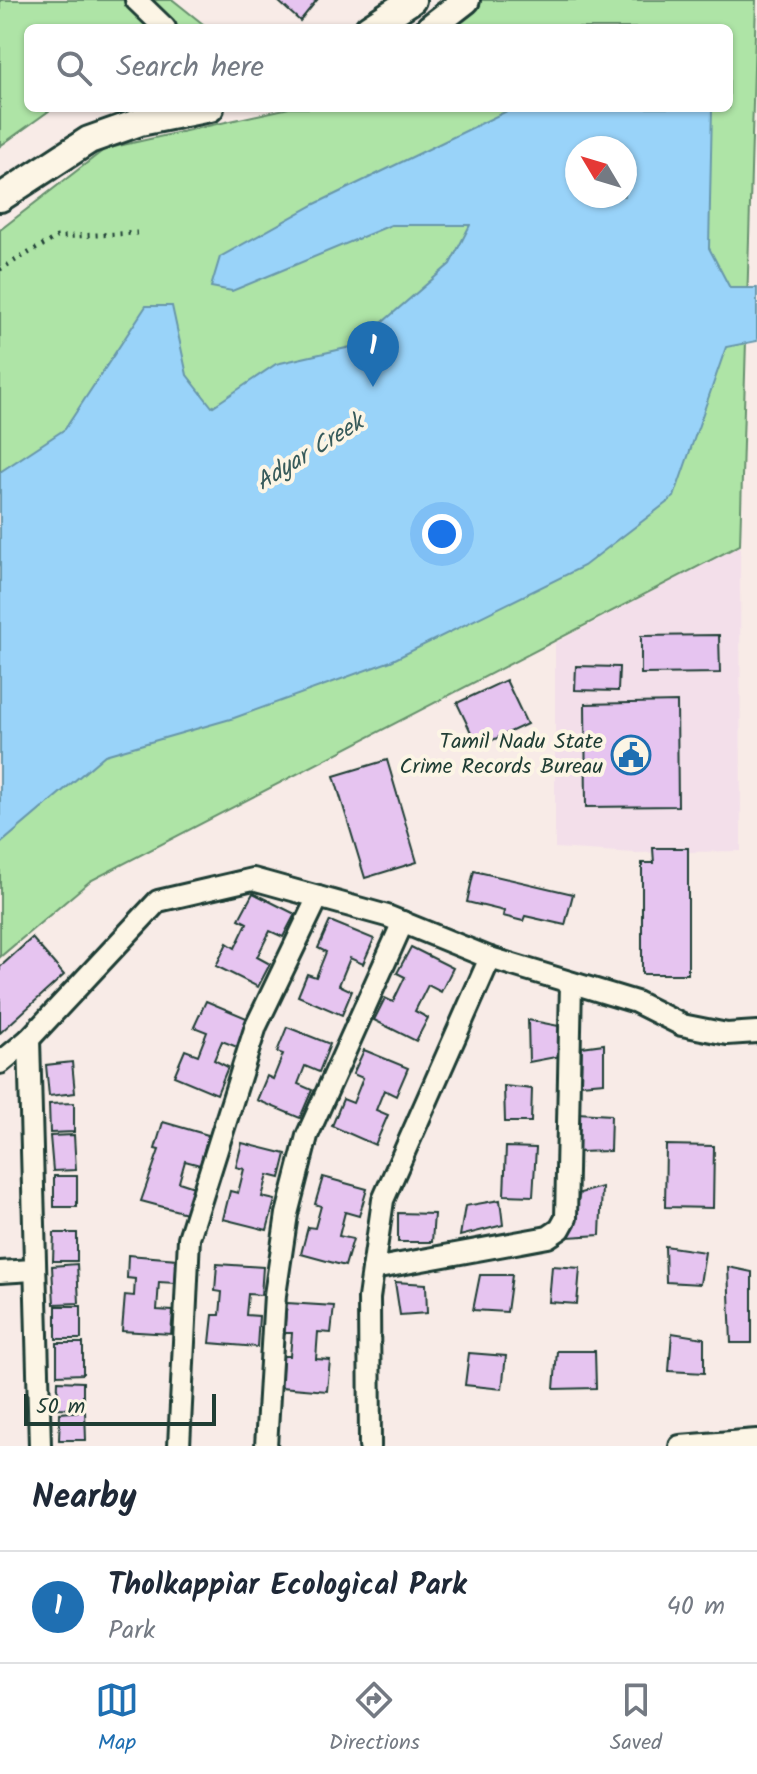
<!DOCTYPE html>
<style>
body{margin:0;font-family:Kalam,sans-serif;background:#f6f6f7;color:#1f2937}
.compass{position:absolute;left:565px;top:136px;width:72px;height:72px;border-radius:50%;background:#fff;box-shadow:0 2px 6px #0004;rotate:308deg}
.scale{position:absolute;left:24px;bottom:20px;width:192px;box-sizing:border-box;padding-left:8px;border:4px solid #1f3d34;border-top:0;font-size:22px;line-height:28px;white-space:nowrap;color:#1f3d34;-webkit-text-stroke:6px #fcf5e5;paint-order:stroke}
.you{position:absolute;left:442px;top:534px;width:28px;height:28px;margin:-20px;border:6px solid #fff;border-radius:50%;background:#1a73e8;box-shadow:0 0 0 12px #1a73e833}
.badge{display:grid;place-items:center;width:52px;height:52px;border-radius:50%;background:#1f6fb2;color:#fff;font-size:26px;font-weight:700}
.pin{position:absolute;translate:-50% -66px;filter:drop-shadow(0 2px 4px #0008)}
.pin::after{content:'';position:absolute;top:42px;width:28px;height:24px;background:inherit;clip-path:polygon(0 0,100% 0,50% 100%)}
.list{margin:0;padding:0;list-style:none}
h2{display:flex;justify-content:space-between;align-items:center;height:104px;margin:0;padding:0 32px;font-size:34px}
h2 small{font-size:26px;font-weight:400;color:#747a83}
.list li{display:grid;grid-template-columns:52px 1fr auto;gap:24px;align-items:center;box-sizing:border-box;height:112px;padding:0 32px;border-top:2px solid #e0e1e3}
.list b{display:block;font-size:30px;white-space:nowrap}
.list p{margin:0;font-size:26px;white-space:nowrap;color:#747a83}
.list em{font-size:26px;font-style:normal;color:#747a83}
.icon{flex:none;width:44px;height:44px;fill:none;stroke:currentColor;stroke-width:2;stroke-linecap:round;stroke-linejoin:round}
.map{position:relative;flex:none;width:757px;height:1446px;overflow:hidden}
.search{position:absolute;background:#fff;box-shadow:0 2px 6px #0004;left:24px;right:24px;top:24px;height:88px;display:flex;align-items:center;gap:20px;box-sizing:border-box;padding:0 28px;border-radius:12px;color:#747a83;font-size:30px}
.sheet{height:216px;background:#fff}
nav{display:flex;justify-content:space-around;align-items:center;box-sizing:border-box;height:112px;border-top:2px solid #e0e1e3;background:#fff;font-size:22px;color:#747a83}
nav a{display:grid;justify-items:center;gap:4px}
nav .on{color:#1f6fb2}
.map>svg:first-child{display:block}
.built{fill:#f3dfea}
.green{fill:#aee4a6;stroke:#66906d;stroke-width:2;fill-rule:evenodd}
.water{fill:#99d3f9;stroke:#6897aa;stroke-width:2;fill-rule:evenodd}
.building{fill:#e6c4f0;stroke:#1f3d34;stroke-width:2}
.lines{fill:none;stroke-linecap:round;stroke-linejoin:round}
.minor-casing{stroke:#1f3d34;stroke-width:26}
.tertiary-casing{stroke:#1f3d34;stroke-width:32}
.path{stroke:#1f3d34;stroke-width:5;stroke-dasharray:2 6;stroke-linecap:butt}
.minor{stroke:#fcf5e5;stroke-width:20}
.tertiary{stroke:#fcf5e5;stroke-width:26}
.labels{text-anchor:middle;dominant-baseline:central;stroke-width:8;stroke-linejoin:round;paint-order:stroke}
.poi-label{font-size:22px;fill:#1f3d34;stroke:#fcf5e5;text-anchor:end}
.water-label{font-size:24px;font-style:italic;fill:#375b5b;stroke:#fcf5e5}
</style>
<div class="map">
<svg width="757" height="1446" viewBox="0 0 757 1446">
<rect width="100%" height="100%" fill="#f8ebe7"/>
<filter id="ink" filterUnits="userSpaceOnUse"><feTurbulence type="fractalNoise" baseFrequency=".0125" numOctaves="2"/><feDisplacementMap in="SourceGraphic" scale="16" xChannelSelector="R" yChannelSelector="G"/><feConvolveMatrix kernelMatrix="1 2 1 2 8 2 1 2 1" color-interpolation-filters="sRGB"/></filter>
<g filter="url(#ink)">
<polygon class="built" points="740,545 741,851 635,853 555,848 555,643"/>
<g class="green">
<polygon points="0,0 173,0 208,28 28,28 28,108 53,108 0,146"/>
<path d="M476 0H756L740 545 90 881 0 957V230L105 149 289 108H729V28H439ZM577 148H625V196H577Z"/>
</g>
<path class="water" d="M513 108H712L709 248 730 288H757V341L726 347 674 497 584 566 391 661 234 718 105 755 0 844V472L65 429 146 306H172L187 375 212 407 276 364 355 346 450 264 470 225H391L232 291 211 287 220 257 315 204ZM577 148H625V196H577Z"/>
<g class="building">
<polygon points="277,0 317,0 300,21"/>
<polygon points="719,635 720,673 641,674 641,636"/>
<polygon points="576,666 619,667 618,691 575,690"/>
<polygon points="506,680 527,724 478,747 457,703"/>
<polygon points="677,702 678,806 586,807 585,704"/>
<polygon points="387,760 417,862 365,878 334,776"/>
<polygon points="653,848 688,848 688,974 642,974 642,863 654,863"/>
<polygon points="474,871 573,894 565,925 525,916 523,921 503,916 504,911 467,902"/>
<polygon points="253,893 295,914 283,937 270,931 257,957 270,964 258,987 216,966 227,943 235,948 247,923 239,919"/>
<polygon points="330,921 374,939 363,964 350,958 339,985 352,991 342,1015 298,996 307,974 316,977 326,952 318,948"/>
<polygon points="32,938 64,975 0,1033 0,967"/>
<polygon points="411,947 453,968 441,992 428,985 415,1011 428,1018 416,1041 374,1020 385,998 393,1002 405,977 397,973"/>
<polygon points="206,1001 249,1019 237,1047 222,1041 214,1060 228,1067 217,1094 174,1076 185,1050 198,1055 207,1032 194,1027"/>
<polygon points="528,1020 564,1027 561,1056 529,1062"/>
<polygon points="287,1027 330,1044 319,1072 305,1066 298,1084 312,1090 300,1118 257,1100 267,1076 273,1079 283,1054 277,1052"/>
<polygon points="604,1044 604,1082 581,1084 582,1047"/>
<polygon points="364,1050 408,1068 396,1096 384,1090 376,1110 388,1115 375,1145 332,1126 343,1099 353,1103 363,1078 353,1074"/>
<polygon points="72,1062 75,1093 49,1096 46,1065"/>
<polygon points="504,1086 532,1089 531,1122 505,1122"/>
<polygon points="74,1103 74,1132 50,1133 49,1104"/>
<polygon points="577,1113 611,1115 610,1151 578,1152"/>
<polygon points="163,1122 208,1135 200,1165 185,1161 179,1182 194,1187 186,1213 141,1201 159,1150 155,1149"/>
<polygon points="74,1135 76,1170 53,1171 50,1136"/>
<polygon points="242,1143 286,1154 280,1178 268,1175 262,1197 275,1200 267,1230 223,1219 230,1191 238,1193 244,1169 236,1167"/>
<polygon points="666,1145 714,1146 713,1208 665,1207"/>
<polygon points="506,1147 536,1148 533,1196 504,1195"/>
<rect x="54" y="1176" width="23" height="31"/>
<polygon points="323,1177 367,1189 359,1216 345,1212 339,1236 353,1239 345,1266 301,1254 308,1227 315,1228 321,1206 315,1204"/>
<polygon points="602,1187 600,1235 568,1237 580,1193"/>
<polygon points="500,1200 503,1225 460,1236 465,1206"/>
<polygon points="398,1213 434,1214 432,1242 398,1242"/>
<polygon points="54,1233 77,1233 77,1261 53,1261"/>
<polygon points="665,1246 705,1252 700,1284 666,1282"/>
<polygon points="128,1255 177,1259 175,1283 159,1282 157,1310 173,1311 171,1334 122,1331 125,1295 134,1296 135,1279 127,1278"/>
<polygon points="77,1264 79,1303 54,1304 52,1266"/>
<polygon points="217,1264 263,1267 261,1295 248,1294 246,1315 259,1316 257,1347 210,1343 213,1315 220,1315 222,1292 215,1291"/>
<polygon points="552,1266 580,1268 577,1304 549,1302"/>
<polygon points="728,1267 752,1272 752,1343 731,1343"/>
<polygon points="480,1275 512,1275 507,1312 473,1310"/>
<polygon points="395,1282 426,1284 427,1313 400,1315"/>
<polygon points="287,1303 334,1306 331,1333 318,1332 316,1359 330,1360 327,1391 281,1387 283,1356 290,1356 292,1333 284,1333"/>
<rect x="56" y="1306" width="25" height="33"/>
<polygon points="672,1333 704,1338 704,1373 669,1371"/>
<polygon points="57,1343 83,1343 83,1374 57,1375"/>
<polygon points="557,1351 595,1351 596,1388 554,1389"/>
<polygon points="469,1353 506,1356 502,1389 465,1385"/>
<polygon points="58,1381 83,1382 83,1409 57,1408"/>
<polygon points="85,1411 86,1440 59,1440 60,1413"/>
</g>
<g class="lines">
<g class="minor-casing">
<g id="minor">
<polyline points="136,0 165,28"/>
<polyline points="29,1039 40,1446"/>
<polyline points="0,1063 29,1039 158,901 253,879 318,897"/>
<polyline points="373,1269 548,1237 560,1229 566,1218 571,983"/>
<polyline points="0,1272 33,1270"/>
<polyline points="179,1446 189,1238 256,1026 318,897 387,916 490,958 636,1002 682,1025 727,1034 757,1032"/>
<polyline points="266,1446 275,1295 287,1214 307,1136 403,922"/>
<polyline points="370,1446 369,1298 383,1200 490,958"/>
<polyline points="680,1446 757,1440"/>
</g>
</g>
<g class="tertiary-casing">
<g id="tertiary">
<polyline points="369,28 412,0"/>
<polyline points="430,28 466,0"/>
<polyline points="0,198 89,140 140,122 210,108"/>
</g>
</g>
<polyline class="path" points="0,269 57,237 137,233"/>
<use href="#minor" class="minor"/>
<use href="#tertiary" class="tertiary"/>
</g>
</g>
<defs>
<g id="civic-ring" transform="scale(2)"><circle r="9.5" fill="#fcf5e5" stroke="#1f6fb2" stroke-width="1.5"/><path d="M-.6-6.5H3V-4.5H.6V-3L4-1V1h2V6H-6V1h2V-1L-.6-3ZM-1.2 2.5V6h2.4V2.5Z" fill="#1f6fb2"/></g>
</defs>
<g fill-rule="evenodd">
<use href="#civic-ring" x="631" y="755"/>
</g>
<g class="labels">
<g class="poi-label">
<text x="603" y="742">Tamil Nadu State<tspan x="603" dy="25">Crime Records Bureau</tspan></text>
</g>
<g class="water-label">
<text transform="translate(310 453) rotate(-32)">Adyar Creek</text>
</g>
</g>
</svg>
<svg class="compass" viewBox="-18 -18 36 36"><path d="M0-13l5 13h-10z" fill="#e53935"/><path d="M0 13l5-13h-10z" fill="#747a83"/></svg>
<div class="scale">50 m</div>
<div class="you"></div>
<div class="pin badge" style="left:373px;top:387px">1</div>
<div class="search"><svg class="icon" aria-label="search" viewBox="0 0 24 24"><circle cx="10" cy="10" r="6"/><path d="M15 15l6 6"/></svg>Search here</div>
</div>
<section class="sheet">
<h2>Nearby<small></small></h2>
<ul class="list">
<li><span class="badge">1</span><div><b>Tholkappiar Ecological Park</b><p>Park</p></div><em>40 m</em></li>
</ul>
</section>
<nav>
<a class="on"><svg class="icon" aria-label="map" viewBox="0 0 24 24"><path d="M3 6l6-2 6 2 6-2v14l-6 2-6-2-6 2zM9 4v14M15 6v14"/></svg>Map</a>
<a><svg class="icon" aria-label="directions" viewBox="0 0 24 24"><path d="M12 3l9 9-9 9-9-9zM9 14v-3h6M13 9l2 2-2 2"/></svg>Directions</a>
<a><svg class="icon" aria-label="saved" viewBox="0 0 24 24"><path d="M7 4h10v16l-5-4-5 4z"/></svg>Saved</a>
</nav>
